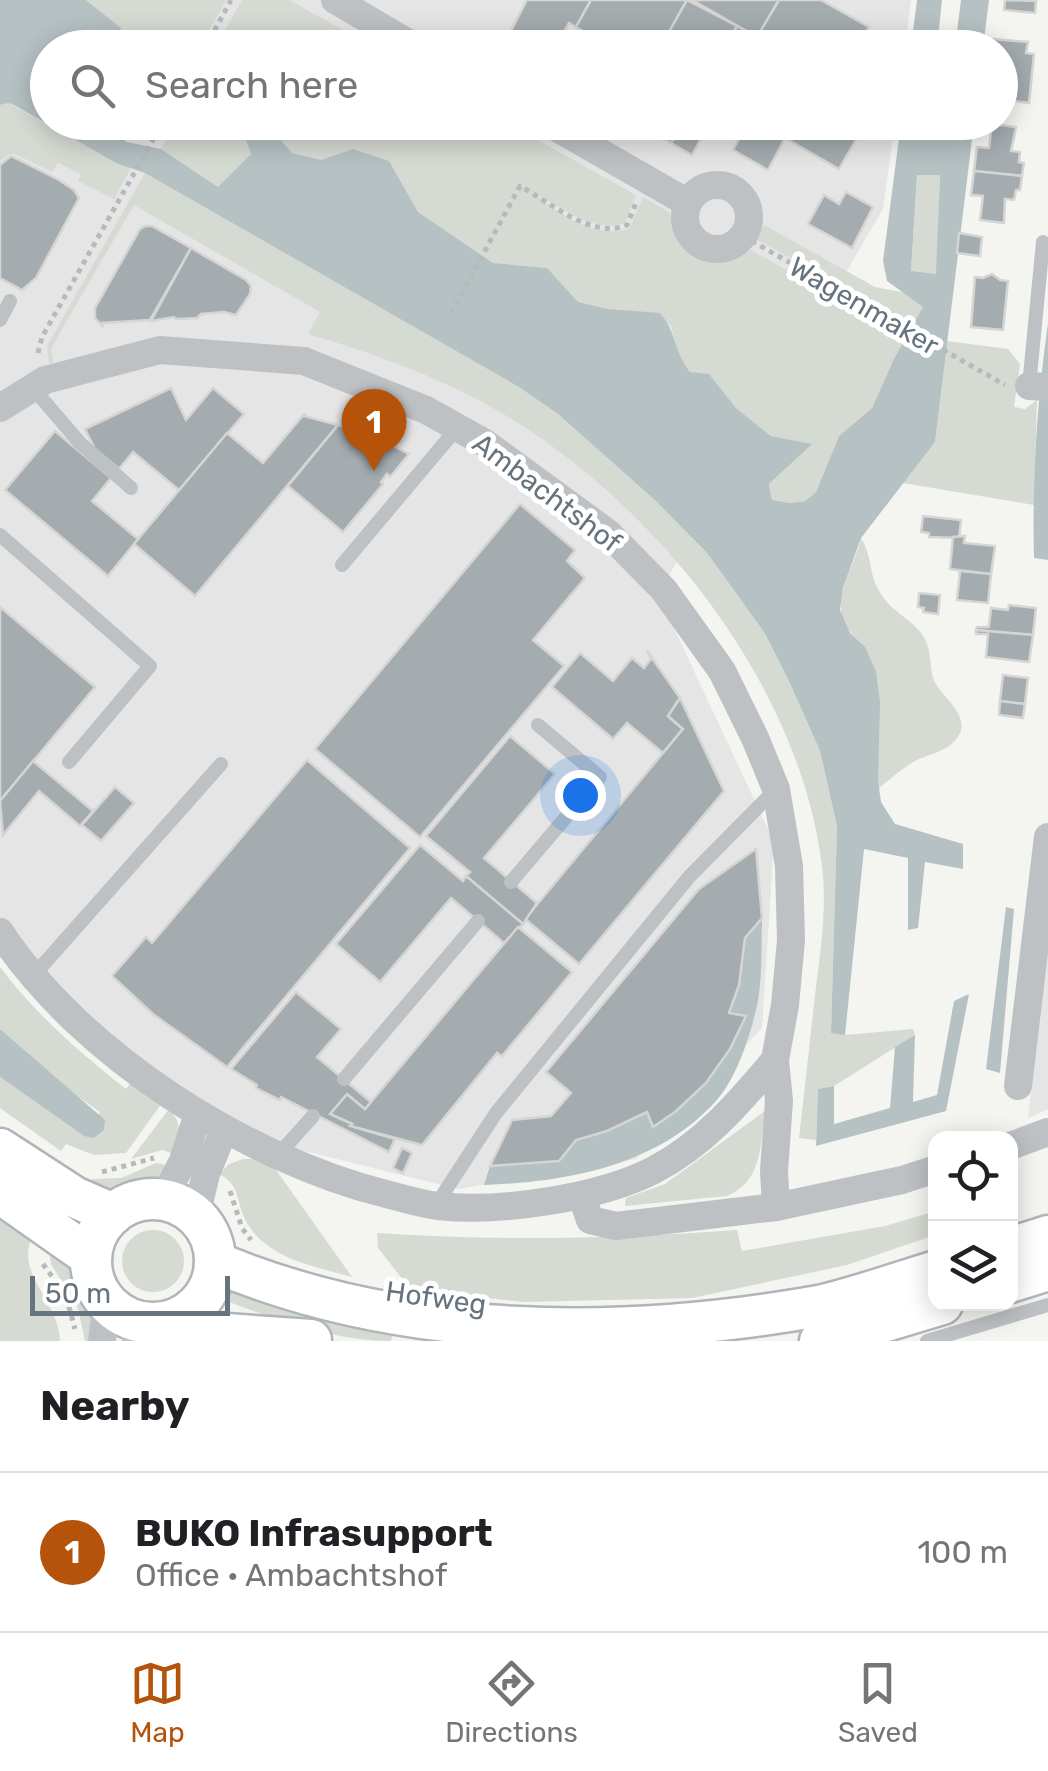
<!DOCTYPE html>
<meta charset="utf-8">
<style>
body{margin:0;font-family:Rubik,sans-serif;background:#f6f6f6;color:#202124}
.controls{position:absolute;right:30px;bottom:30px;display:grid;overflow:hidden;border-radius:20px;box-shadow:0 5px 25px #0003}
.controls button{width:90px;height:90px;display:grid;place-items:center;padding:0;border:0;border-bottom:2px solid #e0e0e0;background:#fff;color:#202124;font:50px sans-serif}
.scale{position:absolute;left:30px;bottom:25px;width:200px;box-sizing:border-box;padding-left:10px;border:5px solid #66747f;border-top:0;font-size:28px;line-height:35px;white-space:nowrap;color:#66747f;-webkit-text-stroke:8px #fff;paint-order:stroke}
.you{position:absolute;left:580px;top:795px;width:35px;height:35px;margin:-25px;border:8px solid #fff;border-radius:50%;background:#1a73e8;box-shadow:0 0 0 15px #1a73e833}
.badge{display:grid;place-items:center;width:65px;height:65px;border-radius:50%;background:#b45309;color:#fff;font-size:32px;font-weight:700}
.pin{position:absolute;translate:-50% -82px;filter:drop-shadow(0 2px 5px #0008)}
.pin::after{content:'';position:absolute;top:52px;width:35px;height:30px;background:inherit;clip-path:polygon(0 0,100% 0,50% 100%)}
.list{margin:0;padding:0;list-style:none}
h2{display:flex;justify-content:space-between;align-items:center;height:130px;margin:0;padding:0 40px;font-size:42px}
h2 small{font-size:32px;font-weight:400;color:#757577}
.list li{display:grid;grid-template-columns:65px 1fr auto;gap:30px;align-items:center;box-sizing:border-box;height:160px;padding:0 40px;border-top:2px solid #e0e0e0}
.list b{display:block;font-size:38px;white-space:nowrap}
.list p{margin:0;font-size:32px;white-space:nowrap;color:#757577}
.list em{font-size:32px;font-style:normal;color:#757577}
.icon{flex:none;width:55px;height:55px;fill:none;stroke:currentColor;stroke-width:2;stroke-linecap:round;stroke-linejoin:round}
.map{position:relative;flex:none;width:1048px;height:1341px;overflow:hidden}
.search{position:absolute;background:#fff;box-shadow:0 5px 25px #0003;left:30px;right:30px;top:30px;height:110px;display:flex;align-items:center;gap:25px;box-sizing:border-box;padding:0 35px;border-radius:55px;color:#757577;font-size:38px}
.sheet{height:290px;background:#fff}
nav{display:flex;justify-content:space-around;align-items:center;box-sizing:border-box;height:140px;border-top:2px solid #e0e0e0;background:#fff;font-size:28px;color:#757577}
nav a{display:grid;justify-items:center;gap:5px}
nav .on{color:#b45309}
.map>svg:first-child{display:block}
.built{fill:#e4e5e4}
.green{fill:#d5dad2}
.water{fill:#b6c1c4;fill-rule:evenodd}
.building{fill:#a4acb0;stroke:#d5d5d3;stroke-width:2.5}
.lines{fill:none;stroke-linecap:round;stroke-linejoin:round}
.secondary-casing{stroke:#b0b5b8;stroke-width:45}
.path{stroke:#b7babc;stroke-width:5;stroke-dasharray:5 5;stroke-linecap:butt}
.service{stroke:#bdc1c4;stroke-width:14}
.minor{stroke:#bdc1c4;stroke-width:28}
.secondary{stroke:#fff;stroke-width:40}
.labels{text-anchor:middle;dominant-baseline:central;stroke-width:10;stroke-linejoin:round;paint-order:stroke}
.street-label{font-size:28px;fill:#66747f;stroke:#fff}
</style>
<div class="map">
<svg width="1048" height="1341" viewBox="0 0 1048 1341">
<rect width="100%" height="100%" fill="#f4f4f0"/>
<g class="built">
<polygon points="36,0 911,0 905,47 48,48 48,122 895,123 883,209 658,594 774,842 762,1028 636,1159 458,1189 252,1138 42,996 0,934 0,119"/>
<polygon points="1048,957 1048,1109 1028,1118"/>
</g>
<g class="green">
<polygon points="86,0 226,0 199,48 118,47 121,28"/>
<polygon points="242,0 289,0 374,47 215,47"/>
<polygon points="8,103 116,163 131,168 114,199 78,181 81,174 58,163 52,172 17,155 9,154 0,161 0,105"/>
<polygon points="175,123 240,123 252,154 218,187 161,149"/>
<path d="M266 123H507L636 195 625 223C594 234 563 207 536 195 562 215 594 239 629 229L643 197 669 212 682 243 701 259 724 262 751 250 906 338 872 408 839 436 816 492 805 501 790 503 772 500 769 484 811 444 771 436 736 408 709 374 690 373 679 358 671 325 577 302 547 268 493 263 418 212 389 161 353 149 321 160 292 153Z"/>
<path d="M145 173 519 387 558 414 656 501 707 553 764 632 787 677 820 751 837 826 831 1032 845 1035 913 1029 915 1035 834 1086 818 1089 816 1140 799 1138C805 1088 810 1038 816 987 821 948 827 906 822 866 798 672 637 479 465 393 414 368 362 350 308 334L320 312 134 205 51 348 53 362 49 364 47 346Z"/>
<polygon points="917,175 940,175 937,274 911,272"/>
<polygon points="764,225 875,287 906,293 924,306 913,326 756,239"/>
<polygon points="947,341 1008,349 1020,364 1014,407 1025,409 1037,400 1034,505 903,483 935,441"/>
<path d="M861 538C872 555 869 573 878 589 891 613 907 615 921 633 932 647 929 662 933 678 939 696 974 716 957 738 946 754 924 754 910 764 899 771 889 780 879 788 873 752 882 716 877 679 873 647 839 633 841 605 842 581 856 561 861 538Z"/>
<path d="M0 967C35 1014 80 1053 126 1089L132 1081 162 1103 126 1153 94 1155 66 1144 61 1151 0 1108V1077L84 1136 100 1112 60 1084 0 1029Z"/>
<path d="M169 1109C183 1124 180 1136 177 1155L162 1150 131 1159Z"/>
<path d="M765 1111C760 1145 763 1181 727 1196L625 1206 626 1198 665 1184Z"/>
<path d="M243 1159H257L274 1167 352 1277C314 1266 265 1259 245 1219 236 1200 240 1185 219 1174L229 1164Z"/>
<path d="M156 1163 171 1166C146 1194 119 1197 84 1192L93 1179 121 1178Z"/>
<path d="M0 1202 32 1237C15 1274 59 1301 60 1341H0Z"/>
<path d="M936 1211 935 1235 847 1265 692 1298 524 1302 411 1290 378 1248 377 1233C498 1241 617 1239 737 1230L742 1251 885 1226Z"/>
<circle cx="153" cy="1261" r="31"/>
<path d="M49 1250C93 1278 93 1289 95 1341H85L78 1308 51 1264Z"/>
<path d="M226 1281 378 1325 392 1336 391 1341C333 1341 273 1319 219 1298Z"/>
</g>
<g class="water">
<path d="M0 0H86L121 28 118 47 48 48V122L94 123 127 142 161 149 218 187 251 154 240 123H266L292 153 321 160 353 149 389 161 418 212 493 263 547 268 578 302 607 309 660 313C676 331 675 354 690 372L709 374 736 408 771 436 812 444 769 484 772 500 790 503 805 501 816 492 839 436 872 408 894 359 923 307 887 281 883 261 901 123H974L935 442 861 538 843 588 840 610 850 633 865 647 876 671 880 702 878 781 881 802 895 824 963 844V869L925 862 918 928 908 930V858L864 849 845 1035 831 1033 837 826 820 751 787 677 764 632 707 553 656 501 558 414 519 387 145 173 116 163 14 105 8 103 0 105ZM917 175H940L936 274 911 271Z"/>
<polygon points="917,0 942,0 937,47 911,47"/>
<polygon points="961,0 989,0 983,47 955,47"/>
<path d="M1048 323V560L1034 558C1032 479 1037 401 1048 323Z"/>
<polygon points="1006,907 1014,909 1000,1073 986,1069"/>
<path d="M762 918C761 948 763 981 756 1010 749 1039 736 1079 716 1101 657 1166 567 1182 484 1185L490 1166 559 1161 576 1140 607 1131 647 1112 653 1127C696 1098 726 1064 745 1017L729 1013 739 985 745 938Z"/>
<polygon points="969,994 946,1111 816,1146 818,1089 834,1086 834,1124 890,1108 895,1047 915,1035 913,1102 937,1095 954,1001"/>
<polygon points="0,1029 105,1120 104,1130 94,1138 84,1136 0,1077"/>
</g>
<g class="building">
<polygon points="527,0 591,0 576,27 569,23 555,48 502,48"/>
<polygon points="591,0 687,0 660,48 612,48 576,27"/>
<polygon points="687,0 737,26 725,48 660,48"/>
<polygon points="692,0 779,0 757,37"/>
<polygon points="779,0 821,0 869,27 857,48 776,48 757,37"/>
<polygon points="1005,0 1036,1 1035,13 1004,10"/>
<polygon points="737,26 757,37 776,48 725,48"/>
<polygon points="993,39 1028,42 1026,53 1034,54 1029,103 1000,99 1000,48 992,48"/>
<polygon points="655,122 683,122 671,143 650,131"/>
<polygon points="683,122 710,122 692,155 671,143"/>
<polygon points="748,122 854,122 849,131 858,136 839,169 785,138 768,170 733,150"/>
<polygon points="992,124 1016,127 1011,151 1020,152 1019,162 1024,163 1022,176 974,171 977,147 989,148"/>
<polygon points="11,156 59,180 74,190 79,198 36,278 22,290 0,278 0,165"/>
<polygon points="974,171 1022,176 1020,190 1016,190 1014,200 1005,199 1004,223 980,220 983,196 971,195"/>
<polygon points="846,192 873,207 852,248 808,224 824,195 839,204"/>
<polygon points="146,226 152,226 191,248 150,320 102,323 103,327 95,318 95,308 140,229"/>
<polygon points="959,233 982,237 980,256 957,253"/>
<polygon points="191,248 246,280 251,286 250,294 236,315 224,312 201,314 197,318 176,319 174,317 151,321"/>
<polygon points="992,274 1000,280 1008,281 1003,330 971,327 975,277 983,278"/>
<polygon points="171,388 186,420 213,388 244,414 179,490 133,452 119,469 95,449 85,429"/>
<polygon points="305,413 304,416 338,425 195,596 134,544 227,433 263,463"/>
<polygon points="338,425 379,439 409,454 390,477 387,474 381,482 383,484 343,532 288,486"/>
<polygon points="55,431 111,478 92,501 138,539 108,576 5,490"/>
<polygon points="520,504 575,550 567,561 585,578 533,640 564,666 420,837 315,749"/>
<polygon points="923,516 961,520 959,538 929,537 929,533 921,532"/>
<polygon points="965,536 964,543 995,546 991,574 950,569 953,537"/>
<polygon points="960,571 991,574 988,603 957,600"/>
<polygon points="919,593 940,595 938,614 923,612 924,608 918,607"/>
<polygon points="1009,605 1036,608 1033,635 976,630 977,627 989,627 991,608 1008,610"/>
<polygon points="0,607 95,687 0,801"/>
<polygon points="976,630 1033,635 1029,662 986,657 988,634 976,634"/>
<polygon points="647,651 680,698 668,716 683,729 663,753 627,723 613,739 552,687 580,653 613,681 632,658 644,668 651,659"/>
<polygon points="1003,675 1028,678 1025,704 1000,701"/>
<polygon points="680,698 724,791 579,964 525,919 683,729 668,716"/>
<polygon points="1000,701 1025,704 1023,718 999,715"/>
<polygon points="510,736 555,774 484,858 537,903 523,924 466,876 470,872 426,836"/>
<polygon points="307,760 410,848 227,1067 153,1014 112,976 146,937 152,943"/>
<polygon points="33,761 93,811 80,826 39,791 3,835 0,801"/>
<polygon points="115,787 134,803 101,841 82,825"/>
<polygon points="420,845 463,881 466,876 523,924 504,943 451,898 380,982 336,944"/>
<polygon points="756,849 762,918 745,938 739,985 729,1013 746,1016 730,1049 706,1083 675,1112 653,1127 647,1112 607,1131 576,1140 559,1161 490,1166 512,1120 551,1116 571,1093 546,1072 699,889"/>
<polygon points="518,927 572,972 502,1056 497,1053 422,1145 350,1126 352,1124 330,1114 347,1094 365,1109"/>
<polygon points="296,992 341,1029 317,1057 371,1102 365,1109 347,1094 330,1114 352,1124 350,1126 395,1139 389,1152 281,1097 280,1100 256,1088 257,1085 231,1069"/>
<polygon points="402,1148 412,1153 403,1173 393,1168"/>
</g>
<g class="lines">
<g class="secondary-casing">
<g id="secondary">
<polyline points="0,1149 74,1197 113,1214"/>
<polyline points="0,1193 91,1257"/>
<circle cx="153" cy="1261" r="62"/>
<polyline points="1010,1248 1048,1236"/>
<path d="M215 1262C402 1341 621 1341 819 1306 858 1297 897 1283 936 1271"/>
<polyline points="1010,1282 1048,1270"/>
<polyline points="172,1341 198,1332 311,1340"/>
<polyline points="820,1341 942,1304"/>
</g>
</g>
<g class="path">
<polyline points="205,48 231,0"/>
<polyline points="743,236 1005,385"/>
<path d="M451 313 520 186C549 202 593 240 627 225L636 203"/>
<polyline points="38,353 42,337 163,122"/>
<polyline points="102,1172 154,1158"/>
<polyline points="230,1191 242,1228 251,1240"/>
<polyline points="43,1264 66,1296 75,1329"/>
</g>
<g class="service">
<polyline points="0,320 10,301"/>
<polyline points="1029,386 1043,242"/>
<polyline points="32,387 80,443 131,488"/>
<polyline points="0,535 150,666 69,762"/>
<polyline points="342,565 458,427"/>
<polyline points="511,882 600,777 538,725"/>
<polyline points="34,975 221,764"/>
<polyline points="344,1079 478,921"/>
<polyline points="278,1155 313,1116"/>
<polyline points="436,1205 496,1113 689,877 776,789"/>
<polyline points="927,1341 1048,1305"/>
</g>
<g class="minor">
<polyline points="335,0 417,48"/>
<polyline points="547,122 688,203"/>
<circle cx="717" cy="217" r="32"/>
<polyline points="1029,386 1048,387"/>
<polyline points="0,408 45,380 160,350 304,361 426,410 485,443 608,533 664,590 722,671 755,738 776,789 789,866 791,940 785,1005 775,1060 779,1101 774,1171 776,1207 616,1226 590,1220 582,1197"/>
<path d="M0 932C80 1054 246 1159 386 1194 403 1198 421 1204 438 1206 499 1213 598 1198 652 1171 703 1145 739 1103 775 1060"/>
<polyline points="1018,1086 1048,837"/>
<polyline points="1010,1146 1048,1132"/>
<polyline points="163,1200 183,1161 198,1114"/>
<polyline points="776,1207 902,1180 936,1169"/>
<polyline points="196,1216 206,1174 224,1130"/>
<polyline points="102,1341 107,1304"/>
<polyline points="136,1341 147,1323"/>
</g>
<use href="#secondary" class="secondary"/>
</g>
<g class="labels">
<g class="street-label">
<text transform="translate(864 306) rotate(30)">Wagenmaker</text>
<text transform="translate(547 493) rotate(37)">Ambachtshof</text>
<text transform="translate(436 1298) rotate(8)">Hofweg</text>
</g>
</g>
</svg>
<div class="controls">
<button><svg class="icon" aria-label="locate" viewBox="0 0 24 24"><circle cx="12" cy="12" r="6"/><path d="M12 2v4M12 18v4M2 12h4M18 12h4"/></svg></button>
<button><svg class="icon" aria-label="layers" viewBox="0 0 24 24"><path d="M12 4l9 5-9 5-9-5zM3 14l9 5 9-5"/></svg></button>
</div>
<div class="scale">50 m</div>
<div class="you"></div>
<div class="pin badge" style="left:374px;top:471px">1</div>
<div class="search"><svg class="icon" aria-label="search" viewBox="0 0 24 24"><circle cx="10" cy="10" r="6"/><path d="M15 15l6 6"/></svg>Search here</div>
</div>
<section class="sheet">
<h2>Nearby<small></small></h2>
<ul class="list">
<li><span class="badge">1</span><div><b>BUKO Infrasupport</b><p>Office · Ambachtshof</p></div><em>100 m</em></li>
</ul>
</section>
<nav>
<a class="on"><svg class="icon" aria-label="map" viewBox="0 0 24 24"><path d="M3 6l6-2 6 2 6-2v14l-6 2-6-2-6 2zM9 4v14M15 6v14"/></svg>Map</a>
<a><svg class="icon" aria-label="directions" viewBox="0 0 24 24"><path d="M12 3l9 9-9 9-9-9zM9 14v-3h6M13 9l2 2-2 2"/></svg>Directions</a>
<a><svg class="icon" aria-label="saved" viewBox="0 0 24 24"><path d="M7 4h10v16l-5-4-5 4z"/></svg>Saved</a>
</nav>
